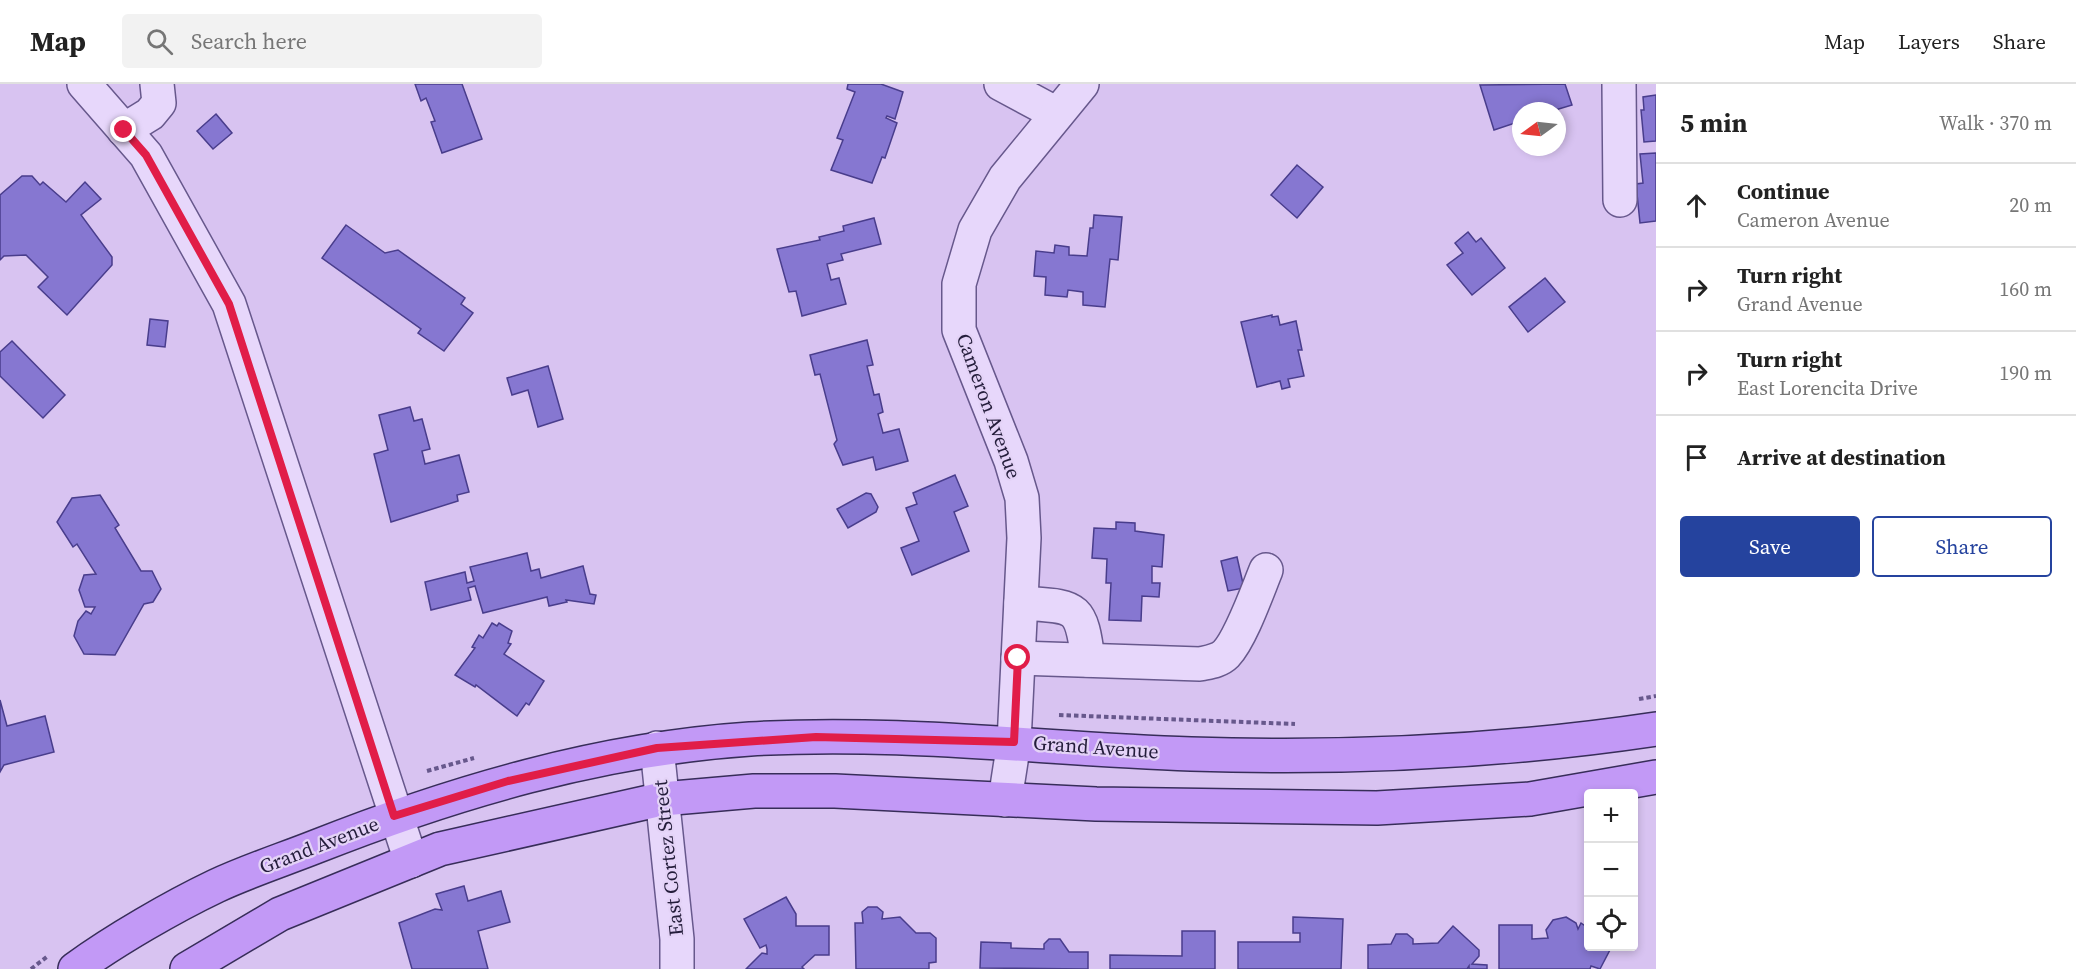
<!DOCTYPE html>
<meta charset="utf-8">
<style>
body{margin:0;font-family:"Source Serif 4",serif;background:#f2f2f2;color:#222}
.controls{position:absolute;right:18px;bottom:18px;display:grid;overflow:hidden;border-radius:6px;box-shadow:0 3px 9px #0003}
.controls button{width:54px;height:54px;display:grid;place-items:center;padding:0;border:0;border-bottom:2px solid #e0e0e0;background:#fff;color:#222;font:30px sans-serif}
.compass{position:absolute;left:1512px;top:18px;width:54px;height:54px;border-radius:50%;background:#fff;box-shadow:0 3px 9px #0003;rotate:255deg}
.stop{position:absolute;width:18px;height:18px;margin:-14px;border:4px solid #e11d48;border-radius:50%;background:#fff}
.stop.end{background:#e11d48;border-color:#fff;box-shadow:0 2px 6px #0008}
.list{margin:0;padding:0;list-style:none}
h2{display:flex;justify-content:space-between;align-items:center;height:78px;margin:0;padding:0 24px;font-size:26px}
h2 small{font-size:20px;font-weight:400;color:#767676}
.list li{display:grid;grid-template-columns:39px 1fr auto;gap:18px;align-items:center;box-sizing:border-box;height:84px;padding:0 24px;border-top:2px solid #e0e0e0}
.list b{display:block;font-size:22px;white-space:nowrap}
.list p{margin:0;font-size:20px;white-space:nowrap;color:#767676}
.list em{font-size:20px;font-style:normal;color:#767676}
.actions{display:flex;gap:12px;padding:18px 24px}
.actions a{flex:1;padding:14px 0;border:2px solid #25439e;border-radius:6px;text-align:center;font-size:21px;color:#25439e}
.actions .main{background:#25439e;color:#fff}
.icon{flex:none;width:33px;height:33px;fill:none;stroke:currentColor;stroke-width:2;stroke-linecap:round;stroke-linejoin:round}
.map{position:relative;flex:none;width:1656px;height:885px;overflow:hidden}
header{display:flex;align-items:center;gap:36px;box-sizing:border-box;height:84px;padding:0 30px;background:#fff;border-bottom:2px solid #e0e0e0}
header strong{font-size:28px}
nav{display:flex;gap:33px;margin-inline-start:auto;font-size:21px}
.search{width:420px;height:54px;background:#f2f2f2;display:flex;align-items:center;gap:15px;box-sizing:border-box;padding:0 21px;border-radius:6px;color:#767676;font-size:22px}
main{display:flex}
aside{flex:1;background:#fff}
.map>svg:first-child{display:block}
.building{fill:#8677d1;stroke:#493d8c;stroke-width:1.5}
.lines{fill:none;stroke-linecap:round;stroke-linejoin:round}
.minor-casing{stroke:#67588c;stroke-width:36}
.major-casing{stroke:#372d59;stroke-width:36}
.path{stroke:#67588c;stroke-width:4;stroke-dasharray:4.5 3;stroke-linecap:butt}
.minor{stroke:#e7d7fb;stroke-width:33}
.major{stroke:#c299f6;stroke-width:33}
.route{stroke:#e11d48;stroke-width:8}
.labels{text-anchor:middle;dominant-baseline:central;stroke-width:4.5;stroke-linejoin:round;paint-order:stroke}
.street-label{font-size:20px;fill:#241d3b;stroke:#e4d3f7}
</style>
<header>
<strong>Map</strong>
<div class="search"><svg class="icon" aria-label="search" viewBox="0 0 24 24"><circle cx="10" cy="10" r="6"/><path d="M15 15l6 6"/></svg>Search here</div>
<nav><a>Map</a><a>Layers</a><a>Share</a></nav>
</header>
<main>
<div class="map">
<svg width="1656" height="885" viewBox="0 0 1656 885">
<rect width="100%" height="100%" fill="#d8c3f1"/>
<g class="building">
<polygon points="415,0 462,0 482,55 442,69 431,38 435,37 426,14 421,17"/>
<polygon points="848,0 881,0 903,8 895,35 887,32 886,34 897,39 885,74 882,73 872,99 831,86 843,56 837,54 855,8 847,5"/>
<polygon points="1565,0 1572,21 1552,27 1521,27 1521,37 1494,46 1480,1"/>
<polygon points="1656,11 1656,57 1644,58 1641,26 1644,26 1643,13"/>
<polygon points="216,30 232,49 213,65 197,47"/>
<polygon points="1656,69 1656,137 1640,139 1636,100 1643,99 1640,70"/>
<polygon points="1297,81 1323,103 1297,134 1271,111"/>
<polygon points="22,92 32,92 40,101 43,98 66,118 85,98 101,115 81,131 112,173 112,181 67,231 38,203 48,193 26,171 4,172 0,176 0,111"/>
<polygon points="1094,131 1122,133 1118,176 1110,175 1105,223 1083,221 1083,208 1068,206 1067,213 1045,211 1046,193 1034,192 1036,167 1054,169 1055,161 1069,163 1069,171 1087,172 1090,144 1093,144"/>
<polygon points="874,134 881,160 841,170 843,176 827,180 831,196 839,194 846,220 802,232 796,207 789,208 777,165 820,156 819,153 844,147 843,142"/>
<polygon points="346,141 385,169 398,166 465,214 461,220 473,229 444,267 418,249 421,245 322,174"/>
<polygon points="1468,148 1476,158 1481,154 1505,184 1472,211 1447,181 1463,169 1455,159"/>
<polygon points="1545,194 1565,218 1528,248 1509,223"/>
<polygon points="1272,231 1272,233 1278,232 1280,241 1296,237 1302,266 1298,266 1304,292 1288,295 1290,303 1282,305 1280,297 1257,303 1241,238"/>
<polygon points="150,235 168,237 165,263 147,261"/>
<polygon points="867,256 873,281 867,282 874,311 879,310 883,328 878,330 883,349 899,345 908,377 876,386 873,373 843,381 834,360 837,356 820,290 815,291 810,271"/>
<polygon points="12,257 65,311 43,334 0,292 0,268"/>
<polygon points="548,282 563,335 538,343 528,306 512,311 507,294"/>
<polygon points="410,323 414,337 422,335 430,365 422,367 425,380 459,371 469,408 457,411 458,417 391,438 374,370 388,366 379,331"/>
<polygon points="955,391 968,422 954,428 969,467 912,491 901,464 919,457 906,424 917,420 913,409"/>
<polygon points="866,409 871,410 878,423 876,428 848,444 837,425"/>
<polygon points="100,411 119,441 115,444 141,487 152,487 161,505 153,518 144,520 115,571 84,570 74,552 78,537 86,527 91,530 95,523 85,523 79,506 84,491 96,490 77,460 73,463 57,438 72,414"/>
<polygon points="1116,438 1135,439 1135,447 1164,451 1162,483 1152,482 1152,499 1160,499 1159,513 1142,512 1141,537 1109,536 1111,499 1106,499 1107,475 1092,474 1094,444 1116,445"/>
<polygon points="527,469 531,487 539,485 541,494 583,482 590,510 596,511 594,520 566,516 567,518 549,522 547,513 483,529 475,502 468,504 471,516 431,526 425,498 465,488 467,499 474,497 470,483"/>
<polygon points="1237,473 1244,504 1228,507 1221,477"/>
<polygon points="492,539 497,542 499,539 512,547 508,559 511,560 504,570 544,597 529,621 526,619 517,632 476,601 475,603 455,591 475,564 472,563 479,551 483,554"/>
<polygon points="0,616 7,642 45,632 54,668 4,681 0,688"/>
<polygon points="464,802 468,817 501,807 510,838 478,847 488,885 412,885 399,839 435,825 442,826 436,810"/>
<polygon points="786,813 796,830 796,842 829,842 829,871 815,871 802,883 804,885 746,885 762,869 767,870 767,865 766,861 760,864 744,835"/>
<polygon points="868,823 877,823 883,828 882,835 900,833 916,849 930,849 936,854 936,878 929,879 929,885 856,885 855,839 863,839 862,828"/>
<polygon points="1293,833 1343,835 1341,885 1238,885 1238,858 1300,858 1300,849 1293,849"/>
<polygon points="1566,833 1576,839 1578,845 1581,839 1588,844 1588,862 1612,862 1600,885 1591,882 1590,885 1499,885 1499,841 1532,841 1532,855 1548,854 1546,846 1553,836"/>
<polygon points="1453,842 1479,866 1479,872 1472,880 1487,881 1487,885 1469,885 1469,882 1467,885 1368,885 1368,861 1391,860 1396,850 1407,850 1413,855 1413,860 1438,859"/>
<polygon points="1182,847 1215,847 1215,885 1110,885 1110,871 1182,872"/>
<polygon points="1049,855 1060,855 1069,868 1088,868 1088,885 980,884 981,858 1011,859 1011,864 1044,865 1044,860"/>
</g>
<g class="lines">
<g class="minor-casing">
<g id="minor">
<polyline points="84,0 146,71 229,220 411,777"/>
<polyline points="1001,0 1057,30"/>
<polyline points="1619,0 1620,116"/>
<polyline points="124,46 150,30 159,19 157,0"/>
<path d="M1021 519C1076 523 1081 519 1088 576"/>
<path d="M1018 574 1200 580C1209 578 1219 577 1226 570 1241 554 1257 508 1266 486"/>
<polyline points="657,664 677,855 677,885"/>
<polyline points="1005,716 1014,658 1024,454 1022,414 1011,377 959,246 959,200 975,146 1005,94 1082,0"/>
</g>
</g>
<g class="major-casing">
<g id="major">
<path d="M75 885C115 856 172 823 216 802 248 787 282 776 315 763 454 708 600 665 750 655 897 646 1044 665 1191 670 1347 675 1502 668 1656 645"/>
<polyline points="187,885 280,830 440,765 662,715 754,707 835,707 1096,720 1377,724 1530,715 1656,693"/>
</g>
</g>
<g class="path">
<polyline points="1639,615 1656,612"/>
<polyline points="1059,631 1295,640"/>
<polyline points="427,687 474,674"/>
<polyline points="31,885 48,872"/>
</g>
<use href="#minor" class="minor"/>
<use href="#major" class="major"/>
</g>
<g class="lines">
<polyline class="route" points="124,46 146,71 229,220 394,732 508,697 657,664 816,653 1014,658 1018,574"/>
</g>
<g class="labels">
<g class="street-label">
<text transform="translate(989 322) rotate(70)">Cameron Avenue</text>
<text transform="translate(1096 663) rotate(4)">Grand Avenue</text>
<text transform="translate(319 761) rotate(-21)">Grand Avenue</text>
<text transform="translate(668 774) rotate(-96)">East Cortez Street</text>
</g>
</g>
</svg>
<div class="controls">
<button>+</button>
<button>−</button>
<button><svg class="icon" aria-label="locate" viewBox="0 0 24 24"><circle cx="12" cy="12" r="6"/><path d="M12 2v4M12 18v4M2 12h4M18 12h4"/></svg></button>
</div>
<svg class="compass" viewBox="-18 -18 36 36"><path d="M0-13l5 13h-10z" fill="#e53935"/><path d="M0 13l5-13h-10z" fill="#767676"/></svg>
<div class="stop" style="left:1018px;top:574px"></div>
<div class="stop end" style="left:124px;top:46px"></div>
</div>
<aside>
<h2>5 min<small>Walk · 370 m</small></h2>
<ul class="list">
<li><svg class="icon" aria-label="ahead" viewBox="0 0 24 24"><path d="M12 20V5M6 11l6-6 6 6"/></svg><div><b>Continue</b><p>Cameron Avenue</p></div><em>20 m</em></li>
<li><svg class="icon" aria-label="right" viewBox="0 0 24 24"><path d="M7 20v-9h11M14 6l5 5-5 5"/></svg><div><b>Turn right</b><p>Grand Avenue</p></div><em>160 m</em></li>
<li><svg class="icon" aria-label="right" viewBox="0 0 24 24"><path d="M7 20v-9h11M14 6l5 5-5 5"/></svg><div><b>Turn right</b><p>East Lorencita Drive</p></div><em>190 m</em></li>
<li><svg class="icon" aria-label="arrive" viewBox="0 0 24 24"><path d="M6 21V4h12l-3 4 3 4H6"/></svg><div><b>Arrive at destination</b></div></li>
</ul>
<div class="actions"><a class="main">Save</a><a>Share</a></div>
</aside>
</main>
